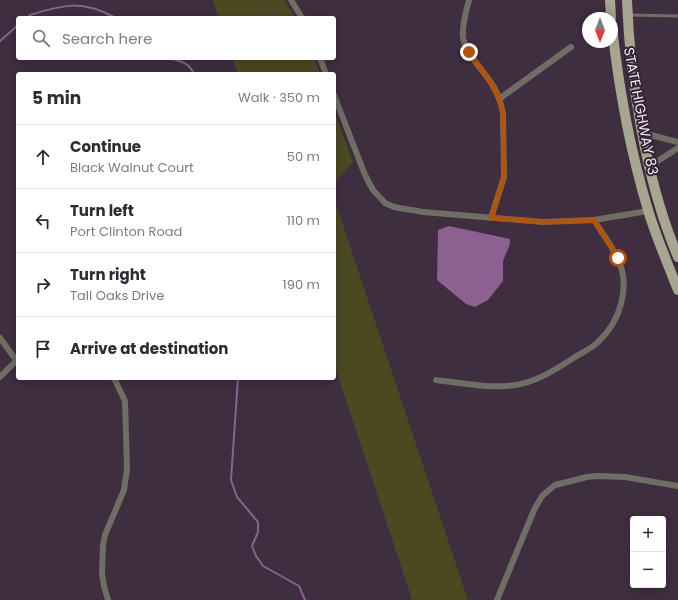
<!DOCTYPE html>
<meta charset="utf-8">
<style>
body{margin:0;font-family:Poppins,sans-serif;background:#f7f7f7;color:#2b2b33}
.controls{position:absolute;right:12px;bottom:12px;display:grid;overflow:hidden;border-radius:4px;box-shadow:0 2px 10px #0003}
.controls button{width:36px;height:36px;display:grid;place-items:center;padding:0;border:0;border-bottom:1px solid #e1e1e2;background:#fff;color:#2b2b33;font:20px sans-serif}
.compass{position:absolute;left:582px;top:12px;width:36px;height:36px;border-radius:50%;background:#fff;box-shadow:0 2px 10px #0003;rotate:180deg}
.stop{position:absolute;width:12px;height:12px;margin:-9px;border:3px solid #b45309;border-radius:50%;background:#fff}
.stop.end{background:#b45309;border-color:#fff;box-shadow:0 1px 4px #0008}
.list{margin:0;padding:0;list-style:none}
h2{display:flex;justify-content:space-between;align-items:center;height:52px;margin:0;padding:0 16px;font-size:17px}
h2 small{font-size:13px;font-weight:400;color:#7c7c81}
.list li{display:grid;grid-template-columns:26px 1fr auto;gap:12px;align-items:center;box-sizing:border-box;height:64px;padding:0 16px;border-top:1px solid #e1e1e2}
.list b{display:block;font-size:15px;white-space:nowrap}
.list p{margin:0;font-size:13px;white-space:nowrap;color:#7c7c81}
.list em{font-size:13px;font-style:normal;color:#7c7c81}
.icon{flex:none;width:22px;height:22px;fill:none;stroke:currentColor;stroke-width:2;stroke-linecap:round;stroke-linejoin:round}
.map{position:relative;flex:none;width:678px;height:600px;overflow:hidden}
.search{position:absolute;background:#fff;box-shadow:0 2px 10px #0003;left:16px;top:16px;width:320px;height:44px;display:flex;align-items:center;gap:10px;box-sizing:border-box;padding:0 14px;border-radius:4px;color:#7c7c81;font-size:15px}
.panel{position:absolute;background:#fff;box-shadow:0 2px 10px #0003;left:16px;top:72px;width:320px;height:308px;border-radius:4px}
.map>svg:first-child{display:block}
.green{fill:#4b4922}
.water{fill:#8c6091}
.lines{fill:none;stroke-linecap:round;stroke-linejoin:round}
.stream{stroke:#8c6091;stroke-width:2}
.lane{stroke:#6e6e62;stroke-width:3}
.street{stroke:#6e6e62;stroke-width:6}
.primary{stroke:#a7a68f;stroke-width:10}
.route{stroke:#b45309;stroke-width:5}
.labels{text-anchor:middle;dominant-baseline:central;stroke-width:4;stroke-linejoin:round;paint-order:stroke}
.street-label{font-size:14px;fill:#f3e8f4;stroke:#342435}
</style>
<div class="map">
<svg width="678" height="600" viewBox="0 0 678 600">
<rect width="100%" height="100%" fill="#3e2e40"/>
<g class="green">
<polygon points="213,0 284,0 295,18 219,18"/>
<polygon points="233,58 314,58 320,74 238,74"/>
<polygon points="334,111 353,162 334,183"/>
<polygon points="334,198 468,600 412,600 334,364"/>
</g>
<polygon class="water" points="449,226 510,239 510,244 503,261 503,281 488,300 475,307 466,304 437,280 438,230"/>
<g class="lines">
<g class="stream">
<path d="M27 18 30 15C65 4 82 0 116 18"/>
<polyline points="0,41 18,25"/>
<path d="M168 58C179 61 189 62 194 74"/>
<polyline points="238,378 231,480 237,497 258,522 258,532 252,546 256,556 263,566 299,586 305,600"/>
</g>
<polyline class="lane" points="629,15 678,16"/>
<g class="street">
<polyline points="291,0 302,18"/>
<path d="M469 0C466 12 462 24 463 37 465 53 483 70 492 84 498 93 501 103 503 113L504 177 491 218"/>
<polyline points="320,58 326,74"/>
<polyline points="334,95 365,175 373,190 385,203 394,207 423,212 543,222 594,220 648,211"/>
<polyline points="499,99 571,47"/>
<polyline points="643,133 678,142"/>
<polyline points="650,166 678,148"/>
<polyline points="0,338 16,360"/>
<polyline points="0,377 18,359"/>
<path d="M436 380C462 383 490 389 515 385 537 382 554 370 572 359 581 353 591 349 598 342 620 322 631 287 618 259 612 246 602 233 594 220"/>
<polyline points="108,600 104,586 102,573 103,545 105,535 124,490 127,469 125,401 114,378"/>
<polyline points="497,600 534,510 542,496 555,485 587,477 597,476 625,477 678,486"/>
</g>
<g class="primary">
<polyline points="610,0 611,18"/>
<path d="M627 0C630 82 646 181 678 257"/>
<path d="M612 27C619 90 630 150 648 210 656 237 668 264 678 290"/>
</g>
</g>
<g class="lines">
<path class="route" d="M469 52C483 72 498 89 503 113L504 177 491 218 543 222 594 220 618 258"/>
</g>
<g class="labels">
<g class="street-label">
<text transform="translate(641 111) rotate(79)">STATE HIGHWAY 83</text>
</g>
</g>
</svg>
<div class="controls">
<button>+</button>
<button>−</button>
</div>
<svg class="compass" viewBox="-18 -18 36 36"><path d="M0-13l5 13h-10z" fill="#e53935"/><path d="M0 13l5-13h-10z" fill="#7c7c81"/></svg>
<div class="stop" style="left:618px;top:258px"></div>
<div class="stop end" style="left:469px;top:52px"></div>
<div class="search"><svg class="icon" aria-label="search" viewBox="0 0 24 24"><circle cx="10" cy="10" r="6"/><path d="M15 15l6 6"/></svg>Search here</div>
<section class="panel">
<h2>5 min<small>Walk · 350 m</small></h2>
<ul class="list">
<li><svg class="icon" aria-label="ahead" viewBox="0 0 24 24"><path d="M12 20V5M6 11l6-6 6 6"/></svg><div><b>Continue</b><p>Black Walnut Court</p></div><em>50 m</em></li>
<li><svg class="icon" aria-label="left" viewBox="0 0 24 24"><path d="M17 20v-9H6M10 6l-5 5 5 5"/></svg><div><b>Turn left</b><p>Port Clinton Road</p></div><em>110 m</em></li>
<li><svg class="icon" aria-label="right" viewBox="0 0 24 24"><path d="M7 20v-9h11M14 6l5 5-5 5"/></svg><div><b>Turn right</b><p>Tall Oaks Drive</p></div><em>190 m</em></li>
<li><svg class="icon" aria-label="arrive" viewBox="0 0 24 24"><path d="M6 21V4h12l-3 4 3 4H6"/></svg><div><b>Arrive at destination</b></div></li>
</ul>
</section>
</div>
